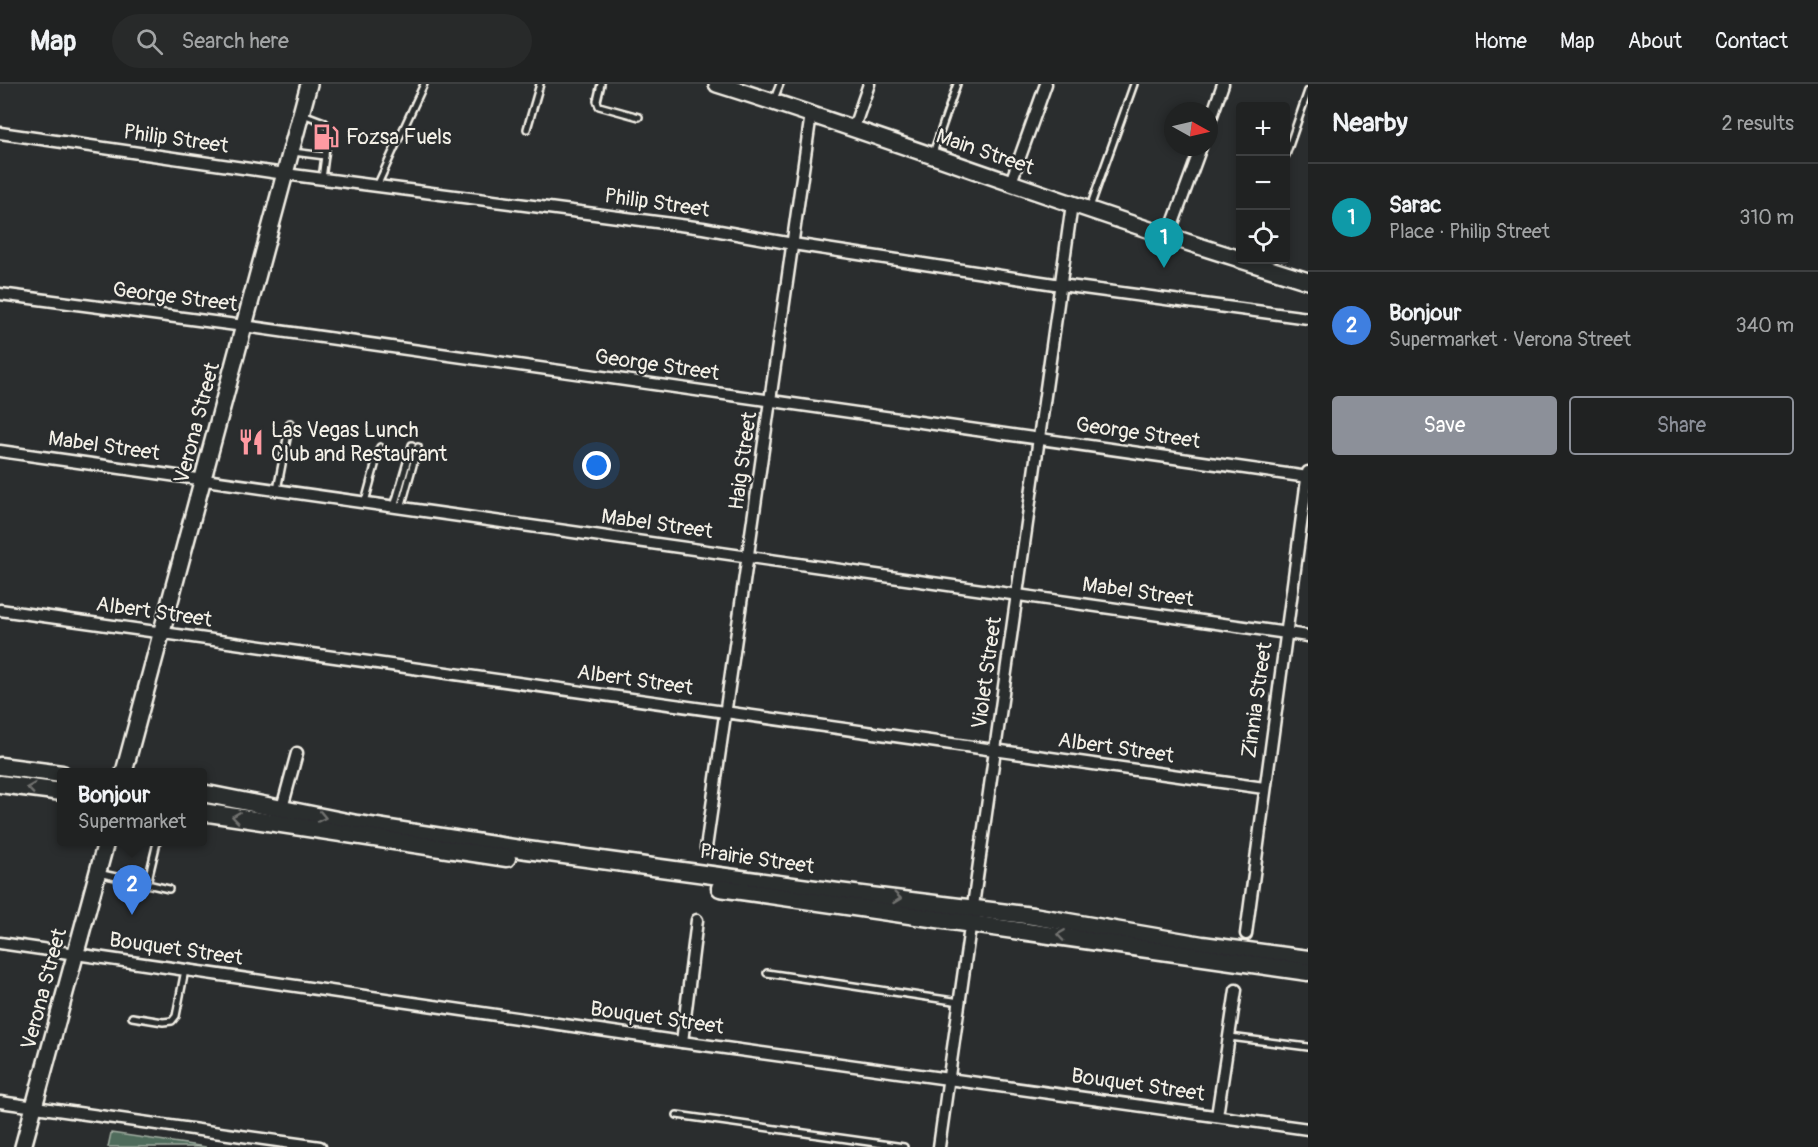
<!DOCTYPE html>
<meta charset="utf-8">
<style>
body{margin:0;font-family:Pangolin,sans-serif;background:#282a2a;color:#f1f3f6}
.controls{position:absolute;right:18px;top:18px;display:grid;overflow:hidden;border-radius:6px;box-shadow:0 3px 9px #0003}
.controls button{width:54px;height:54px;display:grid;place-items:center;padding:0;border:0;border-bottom:2px solid #3d3f40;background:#202222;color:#f1f3f6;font:30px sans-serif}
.compass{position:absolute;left:1164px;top:18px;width:54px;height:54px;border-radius:50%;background:#202222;box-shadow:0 3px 9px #0003;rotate:98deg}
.you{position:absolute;left:597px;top:382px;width:21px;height:21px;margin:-15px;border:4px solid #fff;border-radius:50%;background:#1a73e8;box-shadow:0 0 0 9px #1a73e833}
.badge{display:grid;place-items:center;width:39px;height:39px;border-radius:50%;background:#8c9099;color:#fff;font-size:20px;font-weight:700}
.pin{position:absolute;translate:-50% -50px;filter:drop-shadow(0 2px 3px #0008)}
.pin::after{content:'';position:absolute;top:32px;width:21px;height:18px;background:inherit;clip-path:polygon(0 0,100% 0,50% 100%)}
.popup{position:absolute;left:57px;top:684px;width:150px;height:78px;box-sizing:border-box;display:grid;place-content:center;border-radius:6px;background:#202222;filter:drop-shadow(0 2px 4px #0005);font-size:20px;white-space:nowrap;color:#a2a4a5}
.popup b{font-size:22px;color:#f1f3f6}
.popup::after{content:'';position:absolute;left:50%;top:100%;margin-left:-12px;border:12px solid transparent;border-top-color:#202222}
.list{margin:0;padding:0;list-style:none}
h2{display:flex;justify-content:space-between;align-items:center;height:78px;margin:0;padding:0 24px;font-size:26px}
h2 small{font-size:20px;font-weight:400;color:#a2a4a5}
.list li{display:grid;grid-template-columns:39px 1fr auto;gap:18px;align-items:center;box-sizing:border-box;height:108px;padding:0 24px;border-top:2px solid #3d3f40}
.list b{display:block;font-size:22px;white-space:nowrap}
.list p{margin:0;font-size:20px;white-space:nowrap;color:#a2a4a5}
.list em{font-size:20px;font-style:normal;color:#a2a4a5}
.actions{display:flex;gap:12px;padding:18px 24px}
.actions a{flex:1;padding:14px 0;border:2px solid #8c9099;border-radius:6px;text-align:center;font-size:21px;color:#8c9099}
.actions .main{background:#8c9099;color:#fff}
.icon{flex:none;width:33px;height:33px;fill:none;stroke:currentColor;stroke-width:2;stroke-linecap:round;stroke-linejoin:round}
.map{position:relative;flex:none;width:1308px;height:1063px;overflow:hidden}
header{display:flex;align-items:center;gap:36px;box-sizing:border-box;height:84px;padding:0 30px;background:#202222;border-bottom:2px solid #3d3f40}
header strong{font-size:28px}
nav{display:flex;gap:33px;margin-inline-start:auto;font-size:21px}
.search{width:420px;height:54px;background:#282a2a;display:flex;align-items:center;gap:15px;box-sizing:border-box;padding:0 21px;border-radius:33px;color:#a2a4a5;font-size:22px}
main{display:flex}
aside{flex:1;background:#202222}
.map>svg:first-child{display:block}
.green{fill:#506c5c;stroke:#a2aea2;stroke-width:1.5}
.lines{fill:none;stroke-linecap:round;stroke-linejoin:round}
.lane-casing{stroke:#f4f1e8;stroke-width:10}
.street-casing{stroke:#f4f1e8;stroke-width:15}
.secondary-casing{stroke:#f4f1e8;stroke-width:20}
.primary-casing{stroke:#f4f1e8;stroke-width:21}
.lane{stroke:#2a2d2e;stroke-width:5}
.street{stroke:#2a2d2e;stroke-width:10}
.secondary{stroke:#2a2d2e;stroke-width:15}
.primary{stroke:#2a2d2e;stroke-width:16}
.oneway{stroke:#71726f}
.labels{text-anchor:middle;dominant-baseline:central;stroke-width:4.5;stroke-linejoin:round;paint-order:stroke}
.poi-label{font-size:21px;fill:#f4f1e8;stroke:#2a2d2e;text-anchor:start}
.street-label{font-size:21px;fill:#f4f1e8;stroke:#2a2d2e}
</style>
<header>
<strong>Map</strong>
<div class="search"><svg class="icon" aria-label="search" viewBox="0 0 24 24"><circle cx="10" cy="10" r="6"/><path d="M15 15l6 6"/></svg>Search here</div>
<nav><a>Home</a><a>Map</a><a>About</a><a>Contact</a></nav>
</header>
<main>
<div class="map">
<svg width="1308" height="1063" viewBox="0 0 1308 1063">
<rect width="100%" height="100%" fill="#2a2d2e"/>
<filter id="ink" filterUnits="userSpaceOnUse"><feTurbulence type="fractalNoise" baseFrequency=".0167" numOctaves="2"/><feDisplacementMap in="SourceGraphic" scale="12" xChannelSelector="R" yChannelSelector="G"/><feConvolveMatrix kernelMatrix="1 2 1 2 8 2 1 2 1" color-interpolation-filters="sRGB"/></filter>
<g filter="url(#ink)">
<polygon class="green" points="111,1049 206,1063 108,1063"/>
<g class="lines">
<g class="lane-casing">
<g id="lane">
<polyline points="601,0 597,17 599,22 639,33"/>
<polyline points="774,15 780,0"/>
<polyline points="303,30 324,38 328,42"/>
<polyline points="527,45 540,0"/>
<polyline points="293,68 325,72"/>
<polyline points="933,69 957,0"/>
<polyline points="1286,71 1308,7"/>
<polyline points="322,95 326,64"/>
<polyline points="377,102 424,0"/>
<polyline points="1089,126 1134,0"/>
<polyline points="277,406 290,339"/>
<polyline points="365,418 380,363"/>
<polyline points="394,423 412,361"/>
<polyline points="401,424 418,363"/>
<polyline points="98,789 169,805"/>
<polyline points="147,800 157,758"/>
<polyline points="767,889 960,918"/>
<polyline points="132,933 163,938 172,937 176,932 185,886"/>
<polyline points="1230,953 1308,963"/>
<polyline points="677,1031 904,1063"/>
</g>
</g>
<g class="street-casing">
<g id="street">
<polyline points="1209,40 1223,0"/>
<polyline points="853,46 869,0"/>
<polyline points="0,49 285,90 703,144 793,160 1061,201 1308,234"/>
<polyline points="1011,98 1046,0"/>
<polyline points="1168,153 1201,63"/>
<polyline points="0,210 244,242 1308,393"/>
<polyline points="0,367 1308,552"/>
<polyline points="0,526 1264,704"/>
<polyline points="282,724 297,669"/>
<polyline points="706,764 811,30"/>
<polyline points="1246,850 1308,388"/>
<polyline points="0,859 682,958 1308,1045"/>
<polyline points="682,958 697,836"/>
<polyline points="0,1018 320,1063"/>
<polyline points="1217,1032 1236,906"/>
<polyline points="939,1063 1072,120"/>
</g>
</g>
<g class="secondary-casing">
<g id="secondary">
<path d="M717 0C893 55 1065 121 1240 175"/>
<polyline points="1241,176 1308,197"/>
<polyline points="124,688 309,0"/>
<polyline points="23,1063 106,758"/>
</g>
</g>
<g class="primary-casing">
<g id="primary">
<polyline points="0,682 62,690"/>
<polyline points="0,700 62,708"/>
<polyline points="202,709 357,740 527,766 838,808 1033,832 1202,861 1308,875"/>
<polyline points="202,728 507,774"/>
<polyline points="720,804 1308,888"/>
</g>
</g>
<use href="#lane" class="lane"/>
<use href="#street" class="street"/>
<use href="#secondary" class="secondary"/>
<use href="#primary" class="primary"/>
</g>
<defs><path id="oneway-chevron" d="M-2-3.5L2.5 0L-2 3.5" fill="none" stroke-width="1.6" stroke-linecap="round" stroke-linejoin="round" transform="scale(1.5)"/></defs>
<g class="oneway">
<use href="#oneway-chevron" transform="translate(31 704) rotate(-172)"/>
<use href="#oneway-chevron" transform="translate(236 733) rotate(-172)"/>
<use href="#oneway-chevron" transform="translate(322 733) rotate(12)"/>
<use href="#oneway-chevron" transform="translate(897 814) rotate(6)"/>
<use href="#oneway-chevron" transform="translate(1061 851) rotate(-172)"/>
</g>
</g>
<defs>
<g id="fuel-bare" transform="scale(2.07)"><path d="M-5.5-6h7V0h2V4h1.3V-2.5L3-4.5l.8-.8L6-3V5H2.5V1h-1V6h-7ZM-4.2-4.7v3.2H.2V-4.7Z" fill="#ff9aa2" stroke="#2a2d2e" stroke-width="2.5" paint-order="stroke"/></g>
<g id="restaurant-bare" transform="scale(2.07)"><path d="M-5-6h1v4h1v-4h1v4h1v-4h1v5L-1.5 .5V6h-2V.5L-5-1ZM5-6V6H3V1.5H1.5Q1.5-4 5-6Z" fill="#ff9aa2" stroke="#2a2d2e" stroke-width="2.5" paint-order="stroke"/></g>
</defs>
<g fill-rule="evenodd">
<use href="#fuel-bare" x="326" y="53"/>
<use href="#restaurant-bare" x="251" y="358"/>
</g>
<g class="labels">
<g class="poi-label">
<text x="346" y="53">Fozsa Fuels</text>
<text x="271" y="346">Las Vegas Lunch<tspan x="271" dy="24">Club and Restaurant</tspan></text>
</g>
<g class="street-label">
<text transform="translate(176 55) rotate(8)">Philip Street</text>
<text transform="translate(985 68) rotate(19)">Main Street</text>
<text transform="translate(657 119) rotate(8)">Philip Street</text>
<text transform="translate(175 213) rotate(7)">George Street</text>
<text transform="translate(657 281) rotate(8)">George Street</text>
<text transform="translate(197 339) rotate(-75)">Verona Street</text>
<text transform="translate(1138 349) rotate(8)">George Street</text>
<text transform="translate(104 362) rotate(8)">Mabel Street</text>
<text transform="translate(743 377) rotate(-82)">Haig Street</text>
<text transform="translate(657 440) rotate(8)">Mabel Street</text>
<text transform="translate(1138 508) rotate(8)">Mabel Street</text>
<text transform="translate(154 528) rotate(8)">Albert Street</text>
<text transform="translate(987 589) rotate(-82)">Violet Street</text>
<text transform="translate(635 596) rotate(8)">Albert Street</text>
<text transform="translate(1257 616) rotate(-82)">Zinnia Street</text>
<text transform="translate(1116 664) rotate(8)">Albert Street</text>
<text transform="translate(757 775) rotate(8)">Prairie Street</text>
<text transform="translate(176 865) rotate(8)">Bouquet Street</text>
<text transform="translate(44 905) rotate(-75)">Verona Street</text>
<text transform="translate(657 934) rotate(8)">Bouquet Street</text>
<text transform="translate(1138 1001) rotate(8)">Bouquet Street</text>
</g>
</g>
</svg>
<div class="controls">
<button>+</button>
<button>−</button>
<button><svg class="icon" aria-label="locate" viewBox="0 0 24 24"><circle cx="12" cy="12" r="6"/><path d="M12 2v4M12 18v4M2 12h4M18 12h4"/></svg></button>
</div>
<svg class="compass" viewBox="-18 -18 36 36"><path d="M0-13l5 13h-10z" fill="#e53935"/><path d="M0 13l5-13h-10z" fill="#a2a4a5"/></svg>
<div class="you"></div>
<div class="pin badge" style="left:1164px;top:184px;background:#0f9aa8">1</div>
<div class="pin badge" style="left:132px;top:831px;background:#3f7fe0">2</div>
<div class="popup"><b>Bonjour</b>Supermarket</div>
</div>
<aside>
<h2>Nearby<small>2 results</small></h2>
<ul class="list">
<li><span class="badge" style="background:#0f9aa8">1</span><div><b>Sarac</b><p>Place · Philip Street</p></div><em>310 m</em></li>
<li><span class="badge" style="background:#3f7fe0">2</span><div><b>Bonjour</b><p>Supermarket · Verona Street</p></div><em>340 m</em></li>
</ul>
<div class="actions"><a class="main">Save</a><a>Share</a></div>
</aside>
</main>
